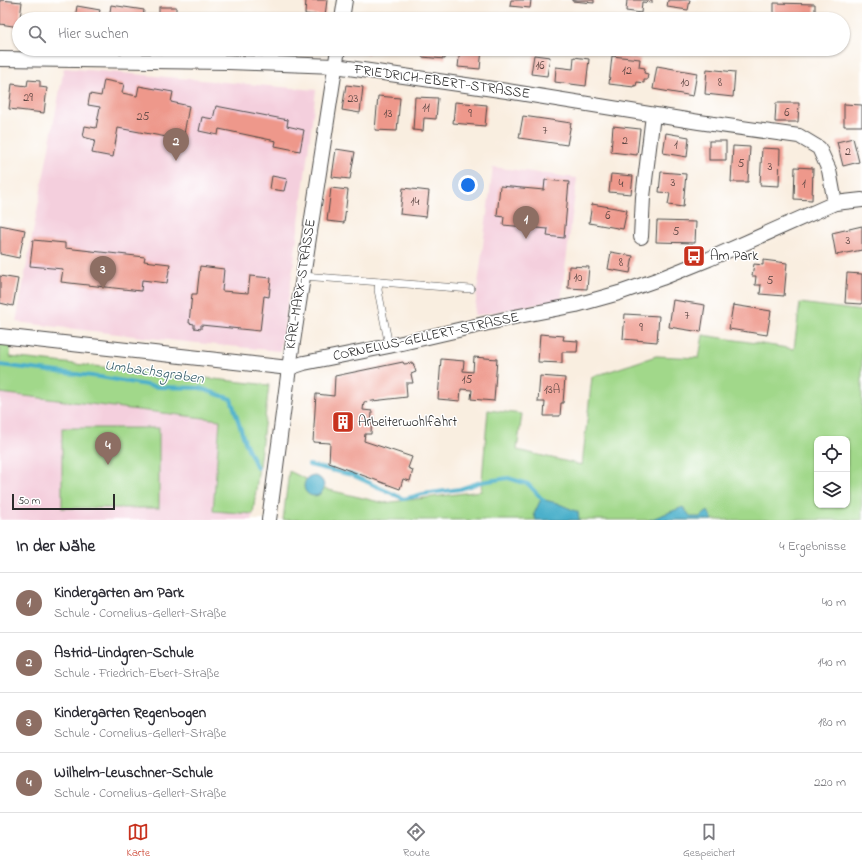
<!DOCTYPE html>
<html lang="de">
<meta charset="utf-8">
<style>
body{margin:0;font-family:"Indie Flower",sans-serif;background:#f2f2f3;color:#2b2b33}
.controls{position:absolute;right:12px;bottom:12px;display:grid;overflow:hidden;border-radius:8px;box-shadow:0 1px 3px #0004}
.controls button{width:36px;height:36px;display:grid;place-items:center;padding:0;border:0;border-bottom:1px solid #e1e1e2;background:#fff;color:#2b2b33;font:20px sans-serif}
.scale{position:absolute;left:12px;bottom:10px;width:103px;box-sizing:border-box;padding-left:4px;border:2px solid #2b2b2b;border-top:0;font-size:11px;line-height:14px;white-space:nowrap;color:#2b2b2b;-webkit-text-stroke:3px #fff;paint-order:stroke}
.you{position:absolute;left:468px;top:185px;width:14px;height:14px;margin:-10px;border:3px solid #fff;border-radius:50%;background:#1a73e8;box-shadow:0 0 0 6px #1a73e833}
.badge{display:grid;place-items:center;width:26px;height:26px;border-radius:50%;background:#c8321e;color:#fff;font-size:13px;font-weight:700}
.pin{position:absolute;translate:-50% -33px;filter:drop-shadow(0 1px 2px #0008)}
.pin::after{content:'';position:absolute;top:21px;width:14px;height:12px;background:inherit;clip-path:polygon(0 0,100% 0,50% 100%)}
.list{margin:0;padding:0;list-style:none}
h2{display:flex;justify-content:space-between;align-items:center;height:52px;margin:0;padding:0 16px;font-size:17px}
h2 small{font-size:13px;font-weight:400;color:#7c7c81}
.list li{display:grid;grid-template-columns:26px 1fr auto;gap:12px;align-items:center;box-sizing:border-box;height:60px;padding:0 16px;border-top:1px solid #e1e1e2}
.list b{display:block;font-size:15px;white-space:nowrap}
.list p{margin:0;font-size:13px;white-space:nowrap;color:#7c7c81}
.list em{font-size:13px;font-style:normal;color:#7c7c81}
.icon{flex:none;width:22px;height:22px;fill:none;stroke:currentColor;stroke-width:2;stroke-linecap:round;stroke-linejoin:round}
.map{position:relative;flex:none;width:862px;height:520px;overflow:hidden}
.search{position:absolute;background:#fff;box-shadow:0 1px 3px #0004;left:12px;right:12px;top:12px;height:44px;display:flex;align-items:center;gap:10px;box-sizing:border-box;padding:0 14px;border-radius:22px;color:#7c7c81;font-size:15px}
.sheet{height:292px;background:#fff}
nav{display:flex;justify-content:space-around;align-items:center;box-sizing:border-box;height:56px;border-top:1px solid #e1e1e2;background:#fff;font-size:11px;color:#7c7c81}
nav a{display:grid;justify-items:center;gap:2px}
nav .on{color:#c8321e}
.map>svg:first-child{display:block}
.built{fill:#f4cfdd}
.green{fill:#a1d88a;stroke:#66825a;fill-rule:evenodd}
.water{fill:#4bb0cb;stroke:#3b6e7b}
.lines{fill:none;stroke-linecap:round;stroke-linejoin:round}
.stream{stroke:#4bb0cb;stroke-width:4}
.building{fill:#ee988b}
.service-casing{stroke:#4a4846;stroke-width:8}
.minor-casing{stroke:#4a4846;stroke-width:16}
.service{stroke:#fff;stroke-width:7}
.minor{stroke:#fff;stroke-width:14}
.labels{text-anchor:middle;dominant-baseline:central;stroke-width:3;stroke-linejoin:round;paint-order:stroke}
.number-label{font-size:12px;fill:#5c4643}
.street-label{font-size:14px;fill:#2b2b2b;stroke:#fff}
.poi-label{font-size:14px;fill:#2b2b2b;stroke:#fff;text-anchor:start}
.water-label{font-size:15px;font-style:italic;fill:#38606b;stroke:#fff}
</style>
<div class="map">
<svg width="862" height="520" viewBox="0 0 862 520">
<rect width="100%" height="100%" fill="#fff"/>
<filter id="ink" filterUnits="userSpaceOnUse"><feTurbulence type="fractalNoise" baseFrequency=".025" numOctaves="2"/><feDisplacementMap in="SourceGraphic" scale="8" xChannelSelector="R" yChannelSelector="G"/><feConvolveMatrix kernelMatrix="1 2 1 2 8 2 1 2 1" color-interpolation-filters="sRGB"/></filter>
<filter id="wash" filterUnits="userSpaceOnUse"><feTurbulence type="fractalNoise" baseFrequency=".012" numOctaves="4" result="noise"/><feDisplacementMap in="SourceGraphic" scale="16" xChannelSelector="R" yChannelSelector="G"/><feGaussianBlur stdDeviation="0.9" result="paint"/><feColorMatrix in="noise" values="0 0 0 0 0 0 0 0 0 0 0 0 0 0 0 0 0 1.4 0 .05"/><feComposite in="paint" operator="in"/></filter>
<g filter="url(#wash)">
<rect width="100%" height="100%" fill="#f9eee0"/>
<g class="built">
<polygon points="64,68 316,90 293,269 280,351 177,341 16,322"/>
<polygon points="493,167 577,178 561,300 474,316"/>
<polygon points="0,393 220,420 213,511 253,514 252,520 0,520"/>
</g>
<g class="green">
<path d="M800 303 862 311V520H283L289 471 329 490 384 503 481 491 488 410 522 414 517 450 582 465 592 377 656 356 699 358 703 335 794 349ZM817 439H847V505H817Z"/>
<polygon points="0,344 11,345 10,357 269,385 253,514 213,511 220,420 0,393"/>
<rect x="62" y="428" width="97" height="80"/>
</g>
<g class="water">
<circle cx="314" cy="486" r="10"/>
<polygon points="541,499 557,503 578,512 579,520 536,520 534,514"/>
<polygon points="683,507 691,517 700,517 708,511 713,520 649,520"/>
</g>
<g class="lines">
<g class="stream">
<polyline points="0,365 100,377 158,387 200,388 231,399 245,442 257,468"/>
<polyline points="309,465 352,475 404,499 423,494 460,489 481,482 508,478 528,484 544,501"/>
</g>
</g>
<g id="blocks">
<g class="building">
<polygon points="0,0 22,2 20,19 19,19 19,27 0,24"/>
<polygon points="306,0 327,0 325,16 305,14"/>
<polygon points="511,0 531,0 530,8 510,6"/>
<polygon points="572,0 594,0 594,3 572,1"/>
<polygon points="627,0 652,0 652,3 642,2 641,13 626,11"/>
<polygon points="668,0 690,0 688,10 667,7"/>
<polygon points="774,3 815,4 815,19 774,19"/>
<polygon points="111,5 144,10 143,19 109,19"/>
<polygon points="77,6 100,10 98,19 75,19"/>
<rect x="159" y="7" width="17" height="12"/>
<polygon points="34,13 61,17 61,19 33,19"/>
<polygon points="227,17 246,18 246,19 227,19"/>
<polygon points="279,49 322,49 322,52 278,50"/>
<polygon points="351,49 369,49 368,54 351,52"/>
<polygon points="423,49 446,49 445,59 422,57"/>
<polygon points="460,49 482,49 480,69 458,67"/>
<polygon points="534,55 550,57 547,76 531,74"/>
<polygon points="612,56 640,59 639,67 645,68 644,73 648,74 647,80 644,80 644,83 637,82 636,86 634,85 634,87 609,84"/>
<polygon points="574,57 589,59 586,86 555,82 556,67 573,69"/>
<polygon points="657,66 697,73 693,96 653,89"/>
<polygon points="707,69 735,72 733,97 705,94"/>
<polygon points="28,80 40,81 40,87 47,88 44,113 9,109 12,84 27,86"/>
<polygon points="104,80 124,84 122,93 137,96 139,86 173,92 171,102 189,106 183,140 118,128 113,157 92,153 95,140 83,137 85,126 96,128 100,107 88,105 90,94 101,96"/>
<polygon points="346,85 363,87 360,113 342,110"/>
<polygon points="378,96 400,98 397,131 375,130"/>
<polygon points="415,97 438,98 436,119 424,118 423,131 413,130"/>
<polygon points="455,102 487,105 485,126 453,123"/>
<polygon points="776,103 799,103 798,122 775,122"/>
<polygon points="844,104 862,105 862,126 844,126"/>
<polygon points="216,106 288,120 287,126 304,130 300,151 275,146 276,141 219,129 218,135 199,131 202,117 213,119"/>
<polygon points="523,116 571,123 567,145 519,138"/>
<polygon points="613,126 640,129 637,155 611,152"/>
<polygon points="666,133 689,137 687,157 663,153"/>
<polygon points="853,138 859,162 843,166 837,142"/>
<rect x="709" y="141" width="17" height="19"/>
<polygon points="733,146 750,147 748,182 731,182"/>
<polygon points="762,148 780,149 779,186 760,185"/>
<polygon points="336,149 355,152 350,179 332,177"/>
<polygon points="795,167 813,168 812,200 794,199"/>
<polygon points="661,172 686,174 683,207 668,205 670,193 659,192"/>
<polygon points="611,174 633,176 631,194 609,192"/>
<polygon points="272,176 287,179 284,191 270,189"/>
<polygon points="545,180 569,182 564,238 547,236 548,229 503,225 504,217 497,216 500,186 544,190"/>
<polygon points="331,188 348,190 344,223 327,221"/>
<polygon points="403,188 429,191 426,217 400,214"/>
<polygon points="592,204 627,210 623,229 589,223"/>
<polygon points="657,221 696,222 695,243 656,242"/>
<polygon points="0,225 25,230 19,258 0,254"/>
<polygon points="862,226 862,250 836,255 832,233"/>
<polygon points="33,240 65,243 65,248 145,257 144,261 170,264 167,283 142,280 141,291 61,282 63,269 30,266"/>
<polygon points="611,252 633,256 630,273 608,269"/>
<polygon points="763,260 787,263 784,296 760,294 761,285 755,285 756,276 752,276 754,264 763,265"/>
<polygon points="200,266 224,269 222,291 248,293 250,276 271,278 269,297 264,296 260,331 201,325 201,329 194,328 194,324 189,323 192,294 197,294"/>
<polygon points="569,266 589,267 587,289 568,288"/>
<polygon points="847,273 862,274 862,304 845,303"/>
<polygon points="0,276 18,279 13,306 0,303"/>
<polygon points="673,300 705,305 701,332 669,327"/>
<polygon points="733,305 771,311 767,335 729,329"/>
<polygon points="625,314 659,316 657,342 623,339"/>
<polygon points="540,334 564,336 563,340 578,341 577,352 562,352 562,363 538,362"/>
<polygon points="474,357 497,359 494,401 471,399 472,390 461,389 460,401 438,399 441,359 464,361 463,371 473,372"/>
<polygon points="403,362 404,364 413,363 416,372 411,374 413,383 406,383 407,397 364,402 363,410 372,411 371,434 365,434 364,441 412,457 408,468 413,470 410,481 403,479 400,489 329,463 330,443 313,442 316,394 334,396 335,376"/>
<polygon points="540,376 565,378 563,403 561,403 560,416 544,416 545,402 538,402"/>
</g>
</g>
</g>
<g filter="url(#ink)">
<use href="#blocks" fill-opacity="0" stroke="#4a4846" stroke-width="1"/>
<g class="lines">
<g class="service-casing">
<g id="service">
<polyline points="303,276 471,289"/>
<polyline points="379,282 378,290 389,346"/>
</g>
</g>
<g class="minor-casing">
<g id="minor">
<polyline points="342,19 345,0"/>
<polyline points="0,59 228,62 335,66 507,91 699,122 799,136 819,148 829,170 835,203"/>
<polyline points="641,237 643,197 653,115"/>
<polyline points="0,336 289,368 304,363 389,346 514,317 576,305 619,293 662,278 709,259 835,203 862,200"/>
<polyline points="269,520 289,368 338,49"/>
</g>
</g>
<use href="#service" class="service"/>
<use href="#minor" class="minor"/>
</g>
</g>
<defs>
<g id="bus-square" transform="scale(1.15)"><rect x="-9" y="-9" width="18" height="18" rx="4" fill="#c8321e" stroke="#fff"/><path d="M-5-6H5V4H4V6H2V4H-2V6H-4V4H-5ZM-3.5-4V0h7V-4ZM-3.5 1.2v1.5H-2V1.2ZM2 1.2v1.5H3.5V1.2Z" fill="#fff"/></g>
<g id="building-square" transform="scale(1.15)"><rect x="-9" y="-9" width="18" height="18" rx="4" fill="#c8321e" stroke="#fff"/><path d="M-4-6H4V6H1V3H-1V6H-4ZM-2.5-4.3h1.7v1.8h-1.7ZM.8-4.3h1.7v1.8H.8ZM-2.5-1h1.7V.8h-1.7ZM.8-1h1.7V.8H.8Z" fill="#fff"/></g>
</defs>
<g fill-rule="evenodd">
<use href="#bus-square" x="694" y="256"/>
<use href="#building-square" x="343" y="422"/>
</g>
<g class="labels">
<g class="number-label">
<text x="540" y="66">16</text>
<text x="627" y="71">12</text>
<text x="685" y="83">10</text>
<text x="720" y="83">8</text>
<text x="28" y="98">29</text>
<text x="353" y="99">23</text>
<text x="426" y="108">11</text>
<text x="787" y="113">6</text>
<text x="388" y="114">13</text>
<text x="470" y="114">9</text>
<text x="143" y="117">25</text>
<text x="545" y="131">7</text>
<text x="625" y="141">2</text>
<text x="676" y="145">1</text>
<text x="848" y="152">2</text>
<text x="741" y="164">5</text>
<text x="770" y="167">3</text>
<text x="673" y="183">3</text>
<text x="621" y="184">4</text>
<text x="804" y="184">1</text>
<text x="415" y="202">14</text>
<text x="608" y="216">6</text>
<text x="676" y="232">5</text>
<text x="848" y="241">3</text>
<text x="621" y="263">8</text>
<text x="578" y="278">10</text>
<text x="770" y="281">5</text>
<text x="687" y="316">7</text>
<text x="641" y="328">9</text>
<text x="467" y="380">15</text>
<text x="552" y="390">13A</text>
</g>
<g class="street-label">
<text transform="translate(442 82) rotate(8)">FRIEDRICH-EBERT-STRASSE</text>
<text transform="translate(301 284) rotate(-81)">KARL-MARX-STRASSE</text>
<text transform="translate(426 337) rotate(-12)">CORNELIUS-GELLERT-STRASSE</text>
</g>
<g class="poi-label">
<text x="710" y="256">Am Park</text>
<text x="358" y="422">Arbeiterwohlfahrt</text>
</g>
<g class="water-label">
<text transform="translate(154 372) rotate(8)">Umbachsgraben</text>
</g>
</g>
</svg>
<div class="controls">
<button><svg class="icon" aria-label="locate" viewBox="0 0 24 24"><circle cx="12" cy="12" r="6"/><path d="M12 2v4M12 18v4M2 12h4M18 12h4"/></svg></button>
<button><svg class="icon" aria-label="layers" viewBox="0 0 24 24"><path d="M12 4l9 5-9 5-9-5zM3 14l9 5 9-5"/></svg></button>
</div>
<div class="scale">50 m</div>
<div class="you"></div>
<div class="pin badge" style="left:526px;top:239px;background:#8d6e63">1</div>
<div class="pin badge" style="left:176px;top:161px;background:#8d6e63">2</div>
<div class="pin badge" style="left:103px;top:289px;background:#8d6e63">3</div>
<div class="pin badge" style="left:108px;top:465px;background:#8d6e63">4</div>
<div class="search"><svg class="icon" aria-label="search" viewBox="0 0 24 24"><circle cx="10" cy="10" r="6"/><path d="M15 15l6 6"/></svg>Hier suchen</div>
</div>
<section class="sheet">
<h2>In der Nähe<small>4 Ergebnisse</small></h2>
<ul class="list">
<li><span class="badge" style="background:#8d6e63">1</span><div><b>Kindergarten am Park</b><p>Schule · Cornelius-Gellert-Straße</p></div><em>40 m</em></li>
<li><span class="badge" style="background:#8d6e63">2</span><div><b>Astrid-Lindgren-Schule</b><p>Schule · Friedrich-Ebert-Straße</p></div><em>140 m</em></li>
<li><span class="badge" style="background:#8d6e63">3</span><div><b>Kindergarten Regenbogen</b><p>Schule · Cornelius-Gellert-Straße</p></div><em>180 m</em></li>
<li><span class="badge" style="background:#8d6e63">4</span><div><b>Wilhelm-Leuschner-Schule</b><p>Schule · Cornelius-Gellert-Straße</p></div><em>220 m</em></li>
</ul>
</section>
<nav>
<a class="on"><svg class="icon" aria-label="map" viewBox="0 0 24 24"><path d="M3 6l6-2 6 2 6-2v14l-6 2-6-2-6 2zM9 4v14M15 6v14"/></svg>Karte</a>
<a><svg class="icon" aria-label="directions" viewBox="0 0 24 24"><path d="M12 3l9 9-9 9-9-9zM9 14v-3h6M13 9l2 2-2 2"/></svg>Route</a>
<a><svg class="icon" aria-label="saved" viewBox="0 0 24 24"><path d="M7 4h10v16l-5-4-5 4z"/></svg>Gespeichert</a>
</nav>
